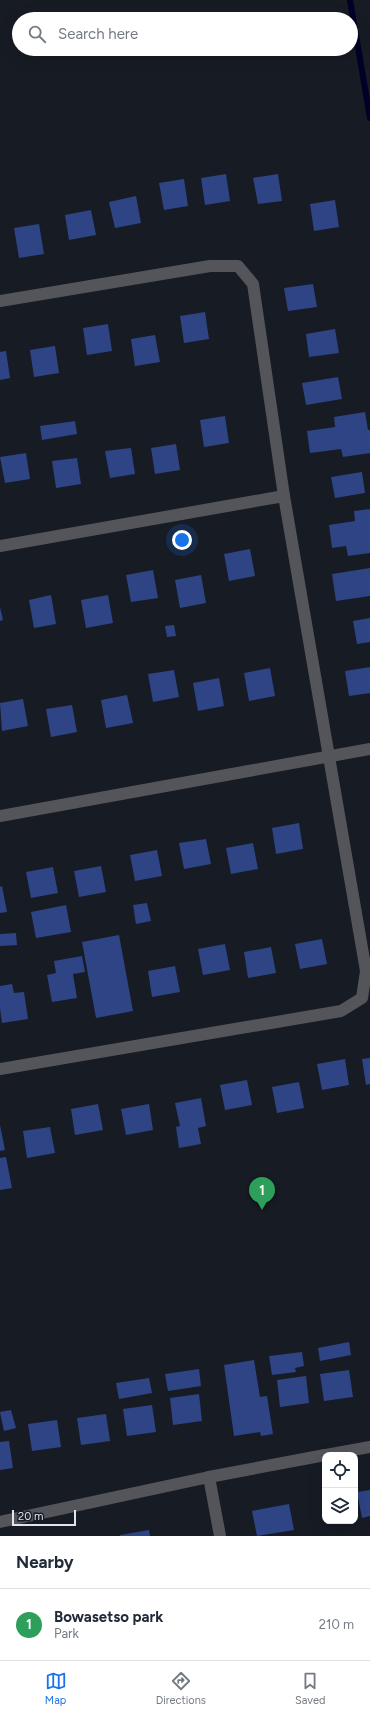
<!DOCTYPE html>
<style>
body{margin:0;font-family:Figtree,sans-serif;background:#f2f2f3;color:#1f2937}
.controls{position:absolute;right:12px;bottom:12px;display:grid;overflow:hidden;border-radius:8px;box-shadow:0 4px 16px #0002}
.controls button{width:36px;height:36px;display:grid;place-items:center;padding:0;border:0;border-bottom:1px solid #e0e1e3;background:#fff;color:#1f2937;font:20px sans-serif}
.scale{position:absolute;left:12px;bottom:10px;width:64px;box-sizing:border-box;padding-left:4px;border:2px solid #e2e5ec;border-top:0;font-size:11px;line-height:14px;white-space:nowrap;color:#e2e5ec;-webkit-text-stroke:3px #171b24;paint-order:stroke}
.you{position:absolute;left:182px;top:540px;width:14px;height:14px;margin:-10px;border:3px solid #fff;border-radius:50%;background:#1a73e8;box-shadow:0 0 0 6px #1a73e833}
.badge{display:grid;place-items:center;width:26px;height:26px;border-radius:50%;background:#1a73e8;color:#fff;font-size:13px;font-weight:700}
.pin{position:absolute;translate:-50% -33px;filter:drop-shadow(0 1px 2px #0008)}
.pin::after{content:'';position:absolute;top:21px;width:14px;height:12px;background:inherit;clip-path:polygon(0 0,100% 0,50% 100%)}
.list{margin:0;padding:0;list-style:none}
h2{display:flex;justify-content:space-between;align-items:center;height:52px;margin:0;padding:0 16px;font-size:17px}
h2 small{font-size:13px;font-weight:400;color:#747a83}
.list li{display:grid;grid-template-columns:26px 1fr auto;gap:12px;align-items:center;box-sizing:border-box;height:72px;padding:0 16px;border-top:1px solid #e0e1e3}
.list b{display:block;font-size:15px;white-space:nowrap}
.list p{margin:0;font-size:13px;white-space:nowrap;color:#747a83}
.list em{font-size:13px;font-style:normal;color:#747a83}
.icon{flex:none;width:22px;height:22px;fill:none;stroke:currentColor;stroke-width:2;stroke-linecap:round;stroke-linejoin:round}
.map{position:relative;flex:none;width:370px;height:1536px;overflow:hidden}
.search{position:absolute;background:#fff;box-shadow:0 4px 16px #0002;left:12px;right:12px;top:12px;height:44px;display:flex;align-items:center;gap:10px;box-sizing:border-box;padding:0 14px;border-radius:22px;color:#747a83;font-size:15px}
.sheet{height:124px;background:#fff}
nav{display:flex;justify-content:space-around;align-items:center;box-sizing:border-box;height:56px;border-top:1px solid #e0e1e3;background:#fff;font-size:11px;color:#747a83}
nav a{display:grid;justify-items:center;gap:2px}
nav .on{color:#1a73e8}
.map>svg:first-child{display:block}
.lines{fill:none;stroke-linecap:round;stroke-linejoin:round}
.stream{stroke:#010027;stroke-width:6}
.building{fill:#2e4485}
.street{stroke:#53555a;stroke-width:12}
</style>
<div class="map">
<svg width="370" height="1536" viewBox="0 0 370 1536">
<rect width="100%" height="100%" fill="#171b24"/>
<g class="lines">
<polyline class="stream" points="350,0 370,118"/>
</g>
<g class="building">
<polygon points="226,174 230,201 205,205 201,178"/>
<polygon points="278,174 282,201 258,204 253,178"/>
<polygon points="184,179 188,206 164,210 159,183"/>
<polygon points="136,196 141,223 115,228 109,202"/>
<polygon points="335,200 339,227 314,231 310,204"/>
<polygon points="91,210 96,235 69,240 65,215"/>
<polygon points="39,224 44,254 19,258 14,228"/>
<polygon points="313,284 317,307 288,311 284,288"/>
<polygon points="205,312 209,339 184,343 180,316"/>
<polygon points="108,324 112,351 87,355 83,328"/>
<polygon points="335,329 339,353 309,357 306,334"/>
<polygon points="155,335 160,362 135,366 131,339"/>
<polygon points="55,346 59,373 34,377 30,350"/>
<polygon points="6,351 10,378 0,380 0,352"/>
<polygon points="338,377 342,399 306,405 302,383"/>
<polygon points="365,412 368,430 370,430 370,453 343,457 341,449 310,453 307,431 335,427 334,417"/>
<polygon points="225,416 229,443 204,447 200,420"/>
<polygon points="75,421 77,434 42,440 40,426"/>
<polygon points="176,444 180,470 155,474 151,448"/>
<polygon points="131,448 135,474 110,478 105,451"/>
<polygon points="26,453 30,479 5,483 0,457"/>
<polygon points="77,458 81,484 56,488 52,461"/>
<polygon points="362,472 365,493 335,498 331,477"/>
<polygon points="370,509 370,553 348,556 346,546 332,548 329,525 355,521 354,511"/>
<polygon points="250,549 255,576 229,581 224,554"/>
<polygon points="370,568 370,596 336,601 332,574"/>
<polygon points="153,570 158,598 131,602 126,575"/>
<polygon points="201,575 206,603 180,608 175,580"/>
<polygon points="51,595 56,624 34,628 29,600"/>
<polygon points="108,595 113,623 86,628 81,600"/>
<polygon points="0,607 3,620 0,621"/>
<polygon points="370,618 370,642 357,644 353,621"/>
<polygon points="174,625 176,636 167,637 165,626"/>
<polygon points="370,667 370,693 349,696 345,671"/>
<polygon points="270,668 275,696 249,701 244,673"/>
<polygon points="174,670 179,697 153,702 148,674"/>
<polygon points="219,678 224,706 198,711 193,683"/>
<polygon points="127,695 133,723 106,728 101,700"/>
<polygon points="23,699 28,726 2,731 0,703"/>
<polygon points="72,705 77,732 51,737 46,709"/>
<polygon points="299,823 303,849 276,854 272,828"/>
<polygon points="206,839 211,864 184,869 179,843"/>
<polygon points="253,843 258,869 231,874 226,848"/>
<polygon points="157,850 162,876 135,881 130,855"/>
<polygon points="101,866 106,892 79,897 74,871"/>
<polygon points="53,867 58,893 31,898 26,872"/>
<polygon points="2,886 7,912 0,913 0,887"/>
<polygon points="147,903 151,921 136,924 133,905"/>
<polygon points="66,905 71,932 36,938 31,912"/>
<polygon points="16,933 17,945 0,946 0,934"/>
<polygon points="119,935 133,1011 96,1018 82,942"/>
<polygon points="322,939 327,964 300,969 295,944"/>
<polygon points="225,944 230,970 203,975 198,949"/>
<polygon points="271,947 276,973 248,978 244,952"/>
<polygon points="82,956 85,972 73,974 77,998 52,1002 47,975 56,973 54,961"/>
<polygon points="175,966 180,992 152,997 148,971"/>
<polygon points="12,984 14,993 24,992 28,1019 2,1023 0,1008 0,986"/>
<polygon points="370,1058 370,1084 366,1085 362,1059"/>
<polygon points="345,1059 349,1085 322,1090 317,1064"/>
<polygon points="247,1080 252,1105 225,1110 220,1085"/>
<polygon points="299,1082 304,1108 277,1113 272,1087"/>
<polygon points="201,1098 206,1126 198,1128 201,1144 179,1148 176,1127 180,1126 175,1103"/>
<polygon points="98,1104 103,1130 75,1135 71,1109"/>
<polygon points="149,1104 153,1130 126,1135 121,1109"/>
<polygon points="0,1125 5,1150 0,1151"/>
<polygon points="50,1127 55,1153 27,1158 23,1131"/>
<polygon points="6,1157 12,1188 0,1190 0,1158"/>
<polygon points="349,1342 351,1355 320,1361 318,1348"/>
<polygon points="302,1352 304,1366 295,1368 296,1372 272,1375 269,1356"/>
<polygon points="254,1360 260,1397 267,1396 273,1434 261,1436 260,1432 234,1436 224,1365"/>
<polygon points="199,1369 201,1386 168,1391 165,1374"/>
<polygon points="349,1370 353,1397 324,1401 320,1374"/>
<polygon points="306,1376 309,1403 280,1407 277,1380"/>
<polygon points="149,1378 152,1393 119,1399 116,1383"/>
<polygon points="199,1394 202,1421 173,1425 170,1398"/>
<polygon points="152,1405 156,1432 127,1436 123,1409"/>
<polygon points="11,1410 16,1428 4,1431 0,1412"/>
<polygon points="106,1414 110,1441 81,1445 77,1418"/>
<polygon points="57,1420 61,1447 32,1451 28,1424"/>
<polygon points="9,1441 13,1468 0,1470 0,1442"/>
<polygon points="370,1490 370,1516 362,1518 357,1492"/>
<polygon points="289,1504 294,1530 257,1536 252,1511"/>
<polygon points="149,1530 150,1536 120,1536 120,1535"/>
</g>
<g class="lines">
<g class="street">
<polyline points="0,301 210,266 238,266 253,284 284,496 366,971 362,998 341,1011 0,1069"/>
<polyline points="0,546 284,496"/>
<polyline points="0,816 370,749"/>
<polyline points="326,1455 370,1447"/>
<polyline points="209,1477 220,1536"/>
<polyline points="0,1522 209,1477 325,1455"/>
</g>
</g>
</svg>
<div class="controls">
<button><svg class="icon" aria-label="locate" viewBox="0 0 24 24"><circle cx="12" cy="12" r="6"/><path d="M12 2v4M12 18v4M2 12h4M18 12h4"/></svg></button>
<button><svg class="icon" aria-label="layers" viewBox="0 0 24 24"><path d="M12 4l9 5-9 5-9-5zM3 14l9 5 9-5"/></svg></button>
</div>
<div class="scale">20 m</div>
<div class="you"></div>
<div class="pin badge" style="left:262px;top:1210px;background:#2e9e5b">1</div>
<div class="search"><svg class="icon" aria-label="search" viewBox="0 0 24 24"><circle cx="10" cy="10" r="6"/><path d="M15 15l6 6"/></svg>Search here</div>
</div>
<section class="sheet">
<h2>Nearby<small></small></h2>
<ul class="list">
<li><span class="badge" style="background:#2e9e5b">1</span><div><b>Bowasetso park</b><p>Park</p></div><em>210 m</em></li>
</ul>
</section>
<nav>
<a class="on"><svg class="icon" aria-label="map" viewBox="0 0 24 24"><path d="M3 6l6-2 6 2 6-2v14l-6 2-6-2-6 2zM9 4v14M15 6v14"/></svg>Map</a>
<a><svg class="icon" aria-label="directions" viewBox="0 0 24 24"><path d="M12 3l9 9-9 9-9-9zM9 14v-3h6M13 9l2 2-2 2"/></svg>Directions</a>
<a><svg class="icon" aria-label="saved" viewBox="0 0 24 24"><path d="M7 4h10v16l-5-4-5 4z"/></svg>Saved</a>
</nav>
